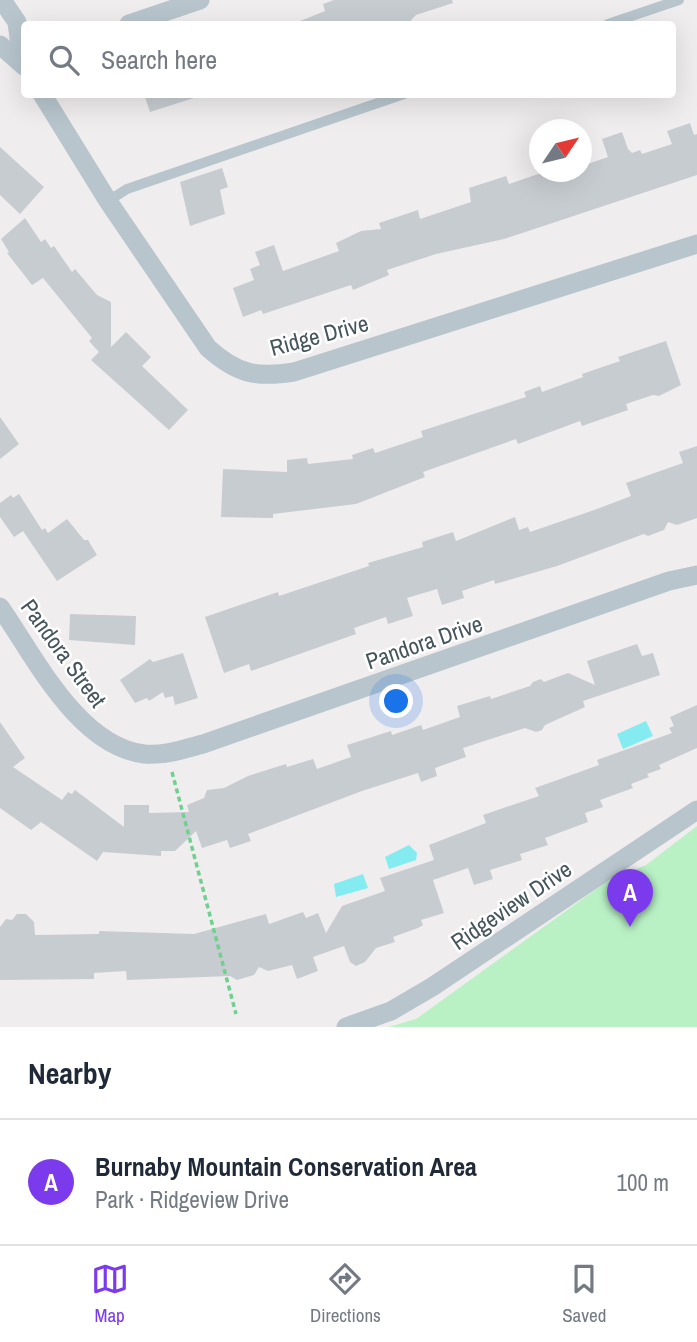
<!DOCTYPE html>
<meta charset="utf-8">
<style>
body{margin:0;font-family:"Archivo Narrow",sans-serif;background:#f2f2f3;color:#1f2937}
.compass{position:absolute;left:529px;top:119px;width:63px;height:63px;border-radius:50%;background:#fff;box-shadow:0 7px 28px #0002;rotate:55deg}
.you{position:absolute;left:397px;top:702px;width:24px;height:24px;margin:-18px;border:5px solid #fff;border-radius:50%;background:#1a73e8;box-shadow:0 0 0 10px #1a73e833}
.badge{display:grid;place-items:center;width:46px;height:46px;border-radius:50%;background:#7c3aed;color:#fff;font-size:23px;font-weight:700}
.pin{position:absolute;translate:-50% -58px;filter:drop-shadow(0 2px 4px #0008)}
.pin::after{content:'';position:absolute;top:37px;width:24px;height:21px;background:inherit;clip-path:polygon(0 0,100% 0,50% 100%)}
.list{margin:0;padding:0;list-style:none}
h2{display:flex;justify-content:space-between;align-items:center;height:91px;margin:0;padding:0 28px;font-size:30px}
h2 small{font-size:23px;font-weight:400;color:#747a83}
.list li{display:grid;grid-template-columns:46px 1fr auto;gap:21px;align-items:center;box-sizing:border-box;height:126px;padding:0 28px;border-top:2px solid #e0e1e3}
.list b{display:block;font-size:26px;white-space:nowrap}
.list p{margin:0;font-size:23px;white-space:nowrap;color:#747a83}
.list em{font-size:23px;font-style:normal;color:#747a83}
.icon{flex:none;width:38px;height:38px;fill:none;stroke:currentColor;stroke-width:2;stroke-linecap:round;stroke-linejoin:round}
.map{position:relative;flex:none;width:697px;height:1027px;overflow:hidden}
.search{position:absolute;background:#fff;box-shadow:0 7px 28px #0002;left:21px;right:21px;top:21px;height:77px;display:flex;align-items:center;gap:18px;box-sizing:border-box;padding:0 24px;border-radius:7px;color:#747a83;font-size:26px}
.sheet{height:217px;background:#fff}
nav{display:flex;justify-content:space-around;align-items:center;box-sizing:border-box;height:98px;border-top:2px solid #e0e1e3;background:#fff;font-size:19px;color:#747a83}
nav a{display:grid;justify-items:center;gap:4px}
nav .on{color:#7c3aed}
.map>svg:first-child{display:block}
.green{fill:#b9f1c5}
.water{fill:#84ecf0}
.building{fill:#c7ccd1}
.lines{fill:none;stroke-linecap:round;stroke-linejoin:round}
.path{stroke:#70d090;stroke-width:3.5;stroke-dasharray:5 3.5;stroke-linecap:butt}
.lane{stroke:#b8c5cc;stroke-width:10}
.street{stroke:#b8c5cc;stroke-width:19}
.labels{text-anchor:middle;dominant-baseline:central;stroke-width:5;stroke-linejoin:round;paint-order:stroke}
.street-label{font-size:23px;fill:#45555c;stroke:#fff}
</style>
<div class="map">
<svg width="697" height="1027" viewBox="0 0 697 1027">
<rect width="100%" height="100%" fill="#f0edee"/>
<polygon class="green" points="697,826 697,1027 389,1027 416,1019 606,882 646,865"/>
<g class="water">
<polygon points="646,721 653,736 623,749 617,734"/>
<polygon points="409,845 417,853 416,860 389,869 385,857"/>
<polygon points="363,874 368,888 336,897 334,884"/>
</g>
<g class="building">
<polygon points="334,0 452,0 453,3 416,15 411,20 413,24 293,24 325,11 323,4"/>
<polygon points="144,94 193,94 194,98 150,112"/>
<polygon points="690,123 694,135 697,134 697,175 504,239 436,254 387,270 389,275 353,290 351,285 263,314 261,310 243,317 233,288 254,280 250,269 260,265 255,252 274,245 283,271 339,251 336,243 361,231 381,229 379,223 418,210 420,219 471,202 469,188 506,176 509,184 544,172 582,172 582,166 608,157 602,139 622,132 628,149 632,153 640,150 642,154 672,144 667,131"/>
<polygon points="0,147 44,187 20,214 0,195"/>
<polygon points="222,168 228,187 220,190 225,214 190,226 180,182"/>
<polygon points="25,218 41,242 45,239 51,248 54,246 72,272 75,269 97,295 111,302 111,347 126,332 151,357 142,366 188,410 169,430 91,360 99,352 89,341 92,338 43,278 32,285 7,253 9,252 1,239"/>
<polygon points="666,341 681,385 659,396 653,395 626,404 628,410 582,426 580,421 518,444 516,439 423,472 425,477 356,504 273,514 273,518 221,517 223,469 287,472 287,460 307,458 308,464 353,459 352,455 373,448 375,453 423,437 421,431 526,397 524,392 540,386 542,392 583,377 582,374 620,361 618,357"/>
<polygon points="0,417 19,444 0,459"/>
<polygon points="697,446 697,518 677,525 668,522 664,530 648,536 644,534 557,566 495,584 494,580 462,591 464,598 442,605 437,589 407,598 413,616 388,624 386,617 354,628 356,634 274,663 251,671 249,664 224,673 205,617 278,592 279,596 369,566 368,563 423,547 422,542 453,532 456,541 515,517 519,530 528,527 530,532 597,509 631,496 626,483 683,463 679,452"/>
<polygon points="19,494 42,530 45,528 48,533 67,519 84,540 88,540 97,555 57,581 23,531 14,537 0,517 0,503 11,495 13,498"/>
<polygon points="70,614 136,616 135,645 69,640"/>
<polygon points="637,644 642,656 653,653 660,675 583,701 585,707 545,725 542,730 536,732 525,728 463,748 466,757 435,768 437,776 421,782 418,773 362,791 248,834 251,841 230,848 227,840 202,848 196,831 175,851 161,851 161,856 103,852 97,861 41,822 31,830 0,808 0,722 25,758 13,767 62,800 68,792 72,794 75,790 124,827 124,805 149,805 149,813 189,812 187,805 204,798 207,790 224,788 248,776 286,764 287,767 313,759 317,769 351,757 347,745 391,731 392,735 421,725 423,730 460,717 457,706 490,696 491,699 530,686 533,682 541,679 544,682 568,673 595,685 587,661"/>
<polygon points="183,653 198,698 175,705 173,696 165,698 163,692 149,701 147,698 135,703 120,680 150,659 153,662"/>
<polygon points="697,705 697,748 659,765 661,769 647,774 649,777 631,784 633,788 600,800 603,807 585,813 588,822 545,838 548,845 520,854 522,860 490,870 493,879 474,885 468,868 433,880 444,913 421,920 423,925 418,928 393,937 395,942 376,948 365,962 356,966 350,962 344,946 313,957 318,971 297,979 292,965 268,971 259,967 254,975 237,980 230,976 127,980 126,971 94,973 94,979 0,980 0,927 6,919 12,920 17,914 26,914 34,922 35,935 99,934 99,931 194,934 266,914 269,924 303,912 306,918 318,913 326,933 342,906 385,891 380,878 434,860 429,845 486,823 483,815 539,796 535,788 599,765 597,760 672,733 669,728 674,726 670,717"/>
</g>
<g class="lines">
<polyline class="path" points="172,772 236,1014"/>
<g class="lane">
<polyline points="608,24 679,0"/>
<polyline points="108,201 127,189 404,94"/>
</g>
<g class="street">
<polyline points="2,0 17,22 22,62"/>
<polyline points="129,24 200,0"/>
<polyline points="0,45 24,66"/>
<path d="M42 94 108 201 208 348C237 374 256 378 294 372L697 244"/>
<path d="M0 607C35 657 78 746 144 754 164 756 184 749 203 744L669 581 697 575"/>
<polyline points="346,1027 391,1011 432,987 697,810"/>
</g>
</g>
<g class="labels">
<g class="street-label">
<text transform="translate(319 335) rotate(-15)">Ridge Drive</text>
<text transform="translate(424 642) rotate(-19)">Pandora Drive</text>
<text transform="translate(64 653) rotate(54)">Pandora Street</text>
<text transform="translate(511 905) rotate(-34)">Ridgeview Drive</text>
</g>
</g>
</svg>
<svg class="compass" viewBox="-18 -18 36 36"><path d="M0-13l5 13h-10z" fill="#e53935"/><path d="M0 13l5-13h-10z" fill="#747a83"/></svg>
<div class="you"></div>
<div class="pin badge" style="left:630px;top:927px">A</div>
<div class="search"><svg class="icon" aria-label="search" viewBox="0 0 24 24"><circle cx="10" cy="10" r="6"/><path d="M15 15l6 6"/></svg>Search here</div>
</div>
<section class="sheet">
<h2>Nearby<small></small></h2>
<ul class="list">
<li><span class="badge">A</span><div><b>Burnaby Mountain Conservation Area</b><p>Park · Ridgeview Drive</p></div><em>100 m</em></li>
</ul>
</section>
<nav>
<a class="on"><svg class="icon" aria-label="map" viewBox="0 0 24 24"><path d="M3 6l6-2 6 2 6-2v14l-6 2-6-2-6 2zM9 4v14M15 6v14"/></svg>Map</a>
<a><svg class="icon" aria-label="directions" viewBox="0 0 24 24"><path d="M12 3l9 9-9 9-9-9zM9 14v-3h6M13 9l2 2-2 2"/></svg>Directions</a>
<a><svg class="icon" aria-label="saved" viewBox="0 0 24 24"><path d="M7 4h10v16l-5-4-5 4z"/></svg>Saved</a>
</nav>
